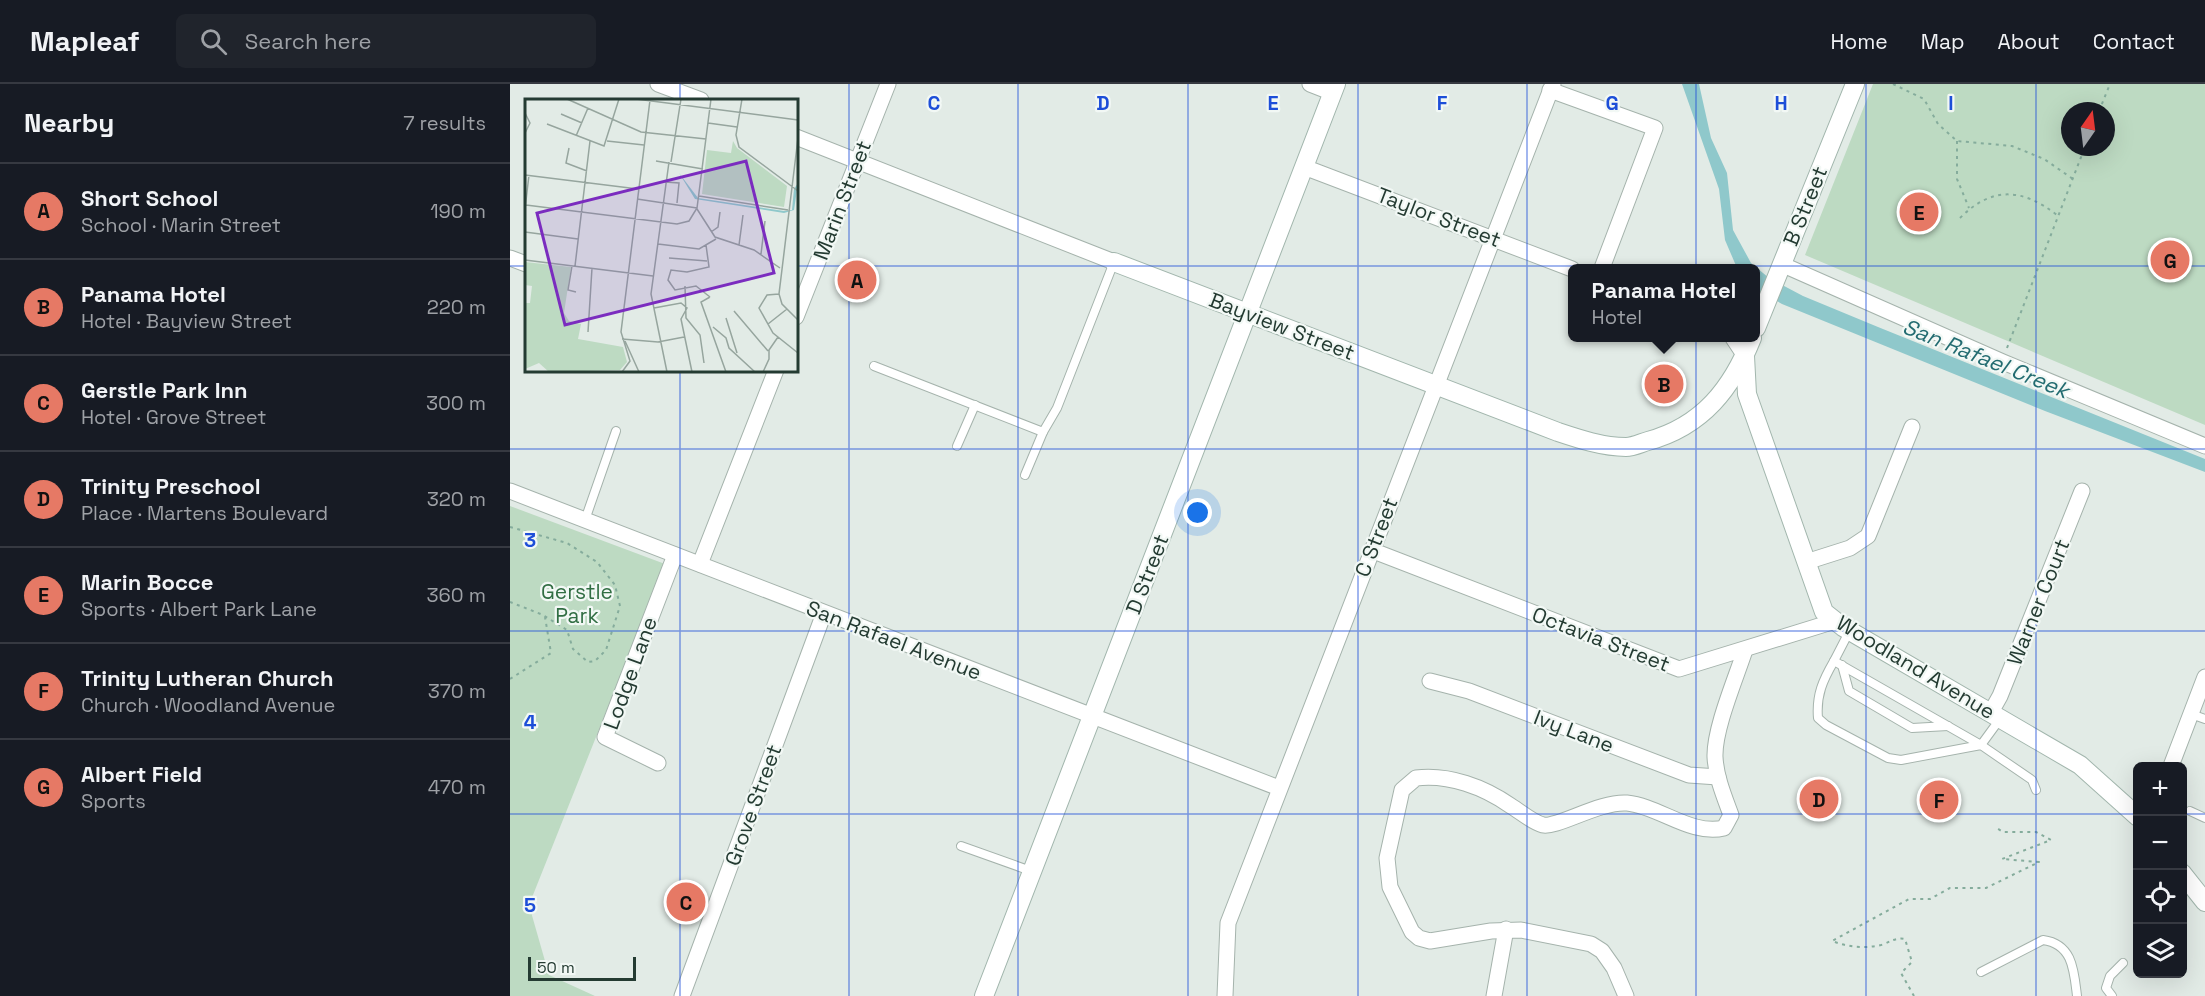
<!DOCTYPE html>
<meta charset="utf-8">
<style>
body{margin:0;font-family:"Space Grotesk",sans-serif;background:#20242c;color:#f1f3f6}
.controls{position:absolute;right:18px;bottom:18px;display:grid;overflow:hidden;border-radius:9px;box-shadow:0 6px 24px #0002}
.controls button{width:54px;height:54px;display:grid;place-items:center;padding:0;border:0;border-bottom:2px solid #363941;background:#171b24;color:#f1f3f6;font:30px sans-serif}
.compass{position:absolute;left:1551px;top:18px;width:54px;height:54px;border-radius:50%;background:#171b24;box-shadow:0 6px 24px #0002;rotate:14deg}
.scale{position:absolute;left:18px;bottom:15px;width:108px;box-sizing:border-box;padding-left:6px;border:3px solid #243b32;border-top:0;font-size:16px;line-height:21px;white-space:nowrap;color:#243b32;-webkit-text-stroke:4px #f2f8f5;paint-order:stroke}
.you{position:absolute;left:688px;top:429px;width:21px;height:21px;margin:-15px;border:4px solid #fff;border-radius:50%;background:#1a73e8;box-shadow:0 0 0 9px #1a73e833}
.badge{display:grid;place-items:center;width:39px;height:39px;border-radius:50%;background:#e67965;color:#111;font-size:20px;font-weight:700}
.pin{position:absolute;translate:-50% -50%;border:3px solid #fff;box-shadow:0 2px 6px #0006}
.popup{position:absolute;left:1058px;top:180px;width:192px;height:78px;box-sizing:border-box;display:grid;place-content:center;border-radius:9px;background:#171b24;filter:drop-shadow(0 2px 4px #0005);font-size:20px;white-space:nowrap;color:#9ea1a6}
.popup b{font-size:22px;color:#f1f3f6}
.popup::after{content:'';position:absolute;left:50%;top:100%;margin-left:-12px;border:12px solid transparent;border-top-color:#171b24}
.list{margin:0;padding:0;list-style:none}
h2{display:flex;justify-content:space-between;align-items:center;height:78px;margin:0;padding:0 24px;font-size:26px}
h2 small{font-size:20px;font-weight:400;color:#9ea1a6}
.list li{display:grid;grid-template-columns:39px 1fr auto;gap:18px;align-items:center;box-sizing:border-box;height:96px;padding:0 24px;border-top:2px solid #363941}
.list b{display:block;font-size:22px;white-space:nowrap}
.list p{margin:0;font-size:20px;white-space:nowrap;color:#9ea1a6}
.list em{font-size:20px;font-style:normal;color:#9ea1a6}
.icon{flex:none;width:33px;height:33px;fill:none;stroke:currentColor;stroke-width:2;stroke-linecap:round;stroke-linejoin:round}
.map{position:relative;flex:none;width:1695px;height:912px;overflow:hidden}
header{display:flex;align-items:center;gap:36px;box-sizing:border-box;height:84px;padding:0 30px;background:#171b24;border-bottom:2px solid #363941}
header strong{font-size:28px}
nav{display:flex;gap:33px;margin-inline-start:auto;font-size:21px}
.search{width:420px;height:54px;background:#20242c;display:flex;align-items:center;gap:15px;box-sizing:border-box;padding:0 21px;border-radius:9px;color:#9ea1a6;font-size:22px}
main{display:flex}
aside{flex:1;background:#171b24}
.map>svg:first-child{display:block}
.green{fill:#bddac2;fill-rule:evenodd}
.water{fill:#8fc8cb}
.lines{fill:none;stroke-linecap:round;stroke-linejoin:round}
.lane-casing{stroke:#a5b3ac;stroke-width:10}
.street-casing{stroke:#a5b3ac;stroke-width:17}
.secondary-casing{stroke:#a2b6ad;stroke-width:20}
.path{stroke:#85ac9c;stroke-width:2;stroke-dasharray:3 4.5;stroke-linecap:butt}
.lane{stroke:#fff;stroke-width:8}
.street{stroke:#fff;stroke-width:15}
.secondary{stroke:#fff;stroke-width:18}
.grid{fill:none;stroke:#1d4ed8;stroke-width:1.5;stroke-opacity:0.55}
.labels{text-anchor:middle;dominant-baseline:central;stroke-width:4.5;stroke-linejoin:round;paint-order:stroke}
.street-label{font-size:21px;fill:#243b32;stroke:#f2f8f5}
.park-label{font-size:21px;fill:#316e43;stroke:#f2f8f5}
.water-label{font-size:22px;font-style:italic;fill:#236c71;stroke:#f2f8f5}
.inset-road{fill:none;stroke:#96a59e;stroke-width:1.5}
.view{fill:#7b2cbf;fill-opacity:0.15;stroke:#7b2cbf;stroke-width:3}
.inset-edge{fill:none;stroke:#243b32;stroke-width:3}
.grid-label{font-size:20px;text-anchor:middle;font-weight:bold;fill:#1d4ed8;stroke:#f2f8f5;stroke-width:4.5;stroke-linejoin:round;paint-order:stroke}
</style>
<header>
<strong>Mapleaf</strong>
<div class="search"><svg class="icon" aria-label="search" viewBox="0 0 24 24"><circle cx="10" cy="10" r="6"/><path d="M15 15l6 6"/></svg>Search here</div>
<nav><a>Home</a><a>Map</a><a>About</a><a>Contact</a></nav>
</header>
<main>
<aside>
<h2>Nearby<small>7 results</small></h2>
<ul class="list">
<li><span class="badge">A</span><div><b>Short School</b><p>School · Marin Street</p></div><em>190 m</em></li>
<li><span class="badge">B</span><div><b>Panama Hotel</b><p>Hotel · Bayview Street</p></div><em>220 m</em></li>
<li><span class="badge">C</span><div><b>Gerstle Park Inn</b><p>Hotel · Grove Street</p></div><em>300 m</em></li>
<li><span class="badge">D</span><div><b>Trinity Preschool</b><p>Place · Martens Boulevard</p></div><em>320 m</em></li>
<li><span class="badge">E</span><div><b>Marin Bocce</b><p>Sports · Albert Park Lane</p></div><em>360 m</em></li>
<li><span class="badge">F</span><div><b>Trinity Lutheran Church</b><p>Church · Woodland Avenue</p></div><em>370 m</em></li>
<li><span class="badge">G</span><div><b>Albert Field</b><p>Sports</p></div><em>470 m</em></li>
</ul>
</aside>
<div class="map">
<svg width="1695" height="912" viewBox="0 0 1695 912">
<rect width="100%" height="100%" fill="#e2ebe6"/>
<g class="green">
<path d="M1363 0H1695V341L1295 171ZM1560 27H1596V63H1560Z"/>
<polygon points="0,422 155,480 19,821 39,891 85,912 0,912"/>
</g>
<polygon class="water" points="1172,0 1189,0 1201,54 1217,89 1223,146 1241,179 1259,194 1293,212 1368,243 1695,375 1695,388 1535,327 1272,220 1246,205 1246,184 1227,184 1215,156 1209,105"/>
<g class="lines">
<g class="lane-casing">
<g id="lane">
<polyline points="364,282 533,348 547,324 604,178"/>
<polyline points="447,362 465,321"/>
<polyline points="515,391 533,348"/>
<polyline points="75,436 106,347"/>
<polyline points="1339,548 1324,577 1471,661 1490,635"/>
<path d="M1324 577C1313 596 1306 611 1308 634L1316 641 1378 674 1391 676 1471 661 1522 696 1526 706"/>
<polyline points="1332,581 1339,607 1402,644 1438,642"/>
<polyline points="1681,630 1695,635"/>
<polyline points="1680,727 1695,734"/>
<polyline points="451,762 521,787"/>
<path d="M1471 888 1533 856C1563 860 1564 887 1567 912"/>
<polyline points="1602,912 1596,904 1600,892 1613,879"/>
</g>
</g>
<g class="street-casing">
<g id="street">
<polyline points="148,0 191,16"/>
<polyline points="800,0 823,9"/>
<polyline points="1040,6 1145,44 1092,184"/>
<polyline points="286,53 604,178"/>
<polyline points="794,83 1062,185"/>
<polyline points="0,174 16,180"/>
<polyline points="1271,180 1493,278 1695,362"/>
<polyline points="286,233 378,0"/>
<polyline points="1223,254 1235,272"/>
<polyline points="0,407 769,704"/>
<polyline points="861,466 1169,585 1325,537"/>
<polyline points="1296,478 1340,464 1358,452 1402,343"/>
<polyline points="190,480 266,286"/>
<polyline points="920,597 959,607 1179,691 1208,693"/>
<polyline points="1481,628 1490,612 1572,407"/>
<polyline points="148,679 95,653 165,471"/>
<polyline points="1661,682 1695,593"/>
<polyline points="172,912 314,529"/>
<polyline points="715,912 718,839 1043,0"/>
<polyline points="984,912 996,845"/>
<path d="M1116 912 1104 884 1092 867 1081 860 1011 846 981 847 920 857 909 854 902 848 880 803 877 774 892 706 906 694C939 690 974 703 1001 722 1011 728 1022 738 1033 741 1047 744 1090 717 1117 719 1149 722 1181 752 1214 744L1221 731C1214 712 1206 693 1205 673 1204 645 1226 594 1235 566"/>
</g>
</g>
<g class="secondary-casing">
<g id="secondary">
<path d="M604 178 1048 348C1069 355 1093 363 1116 363 1123 363 1131 359 1138 357 1193 342 1222 304 1242 254"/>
<polyline points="1246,244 1345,0"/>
<polyline points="1235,272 1237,310 1314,528 1333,543 1570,681 1628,733"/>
<polyline points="1672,789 1695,818"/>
<polyline points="474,912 826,0"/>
</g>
</g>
<g class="path">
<polyline points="1383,0 1414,15 1428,40 1447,57 1502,62 1534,75 1563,95"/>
<polyline points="1589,27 1600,0"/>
<polyline points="1447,57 1447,95 1459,124"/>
<path d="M1450 134C1482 102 1512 104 1547 131"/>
<polyline points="1497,264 1575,63"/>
<polyline points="0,443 57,459 87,478 105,501 110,522 96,566 85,577 78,578 63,565 57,546 33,531 0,518"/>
<polyline points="0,595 41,569 35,533"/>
<path d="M1404 912 1391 889 1402 878 1395 855C1386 853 1380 858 1371 861 1354 865 1338 863 1322 857L1399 815H1420L1440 804H1476L1529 778 1492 775 1541 756 1526 748H1493L1485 743"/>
</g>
<use href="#lane" class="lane"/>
<use href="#street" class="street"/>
<use href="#secondary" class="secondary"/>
</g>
<path class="grid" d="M170 0V16M339 0V912M508 0V912M678 0V912M848 0V912M1017 0V912M1186 0V912M1356 0V912M1526 0V912M0 182H16M286 182H1695M170 286V912M0 365H1695M0 547H1695M0 730H1628M1672 730H1695"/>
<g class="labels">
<g class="street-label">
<text transform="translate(332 116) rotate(-69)">Marin Street</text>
<text transform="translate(1295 122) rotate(-68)">B Street</text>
<text transform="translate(929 133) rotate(21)">Taylor Street</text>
<text transform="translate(772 242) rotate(21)">Bayview Street</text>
<text transform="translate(866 453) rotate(-69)">C Street</text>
<text transform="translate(637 490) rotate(-69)">D Street</text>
<text transform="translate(1528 518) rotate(-68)">Warner Court</text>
<text transform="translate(1091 555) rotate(21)">Octavia Street</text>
<text transform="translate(384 556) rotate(21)">San Rafael Avenue</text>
<text transform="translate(1406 583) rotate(31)">Woodland Avenue</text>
<text transform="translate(120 589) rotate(-70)">Lodge Lane</text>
<text transform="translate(1064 647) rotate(21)">Ivy Lane</text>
<text transform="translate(243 721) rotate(-70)">Grove Street</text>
</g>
<g class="park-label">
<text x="67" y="507">Gerstle<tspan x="67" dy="24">Park</tspan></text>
</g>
<g class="water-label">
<text transform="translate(1476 274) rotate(22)">San Rafael Creek</text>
</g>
</g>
<g transform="translate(15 15)">
<rect width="273" height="273" fill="#e2ebe6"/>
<path d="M208 42 212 49 262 87 259 108 177 95 182 51 206 54ZM0 163 46 168 39 214 44 222 56 225 53 240 98 248 102 263 95 271 24 273 14 264 0 270V204H5L7 187 0 186Z" fill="#bddac2"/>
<path d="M154 74 173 99 259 112 267 111 269 90 273 84 269 111 259 114 170 100Z" fill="#8fc8cb"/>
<path class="inset-road" d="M42 0 116 33 181 40M111 0 273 21M217 0 211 36 214 48 273 92M0 14 5 24 0 34M36 15 57 24M183 24 212 28M22 25 79 47 94 0M51 37 63 9M273 39 254 195 257 205 273 221M82 42 119 46M44 49 41 64 62 72M131 62 178 70M146 63 156 0M0 76 113 90M140 83 154 84 152 104M174 97 263 111M112 100 172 109M1 106 152 125 164 122 172 109 186 0M0 110 4 76M172 110 190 138 229 151 255 169M0 133 53 140M186 133 193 128 195 113M133 145 174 150 191 140M181 146 184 168 162 173 146 171 143 181 150 191 171 187 185 198M214 146 218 116M236 155 240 122M144 159 182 162M0 161 128 177M47 167 43 191 51 193M50 167 65 42M160 187 161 219 175 236 179 264M254 195 242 196 234 209 248 234 273 254M185 198 176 203 201 273M129 209 156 204 162 209 156 220 167 273M209 212 243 252M201 219 212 254M243 225 262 210M188 228 201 239 204 249 230 273M63 233 67 169M97 240 133 243 159 238M100 242 114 273M97 273 105 262 96 233 125 1M142 273 126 195 144 63M238 273 244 260V251L253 238"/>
<path class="view" d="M221 62 249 174 40 226 12 114Z"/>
<rect width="273" height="273" class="inset-edge"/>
</g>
<g class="grid-label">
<text x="424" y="26">C</text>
<text x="593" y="26">D</text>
<text x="763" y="26">E</text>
<text x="932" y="26">F</text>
<text x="1102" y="26">G</text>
<text x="1271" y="26">H</text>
<text x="1441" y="26">I</text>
<text x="20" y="463">3</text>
<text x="20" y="645">4</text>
<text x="20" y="828">5</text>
</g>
</svg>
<div class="controls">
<button>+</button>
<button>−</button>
<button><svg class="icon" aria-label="locate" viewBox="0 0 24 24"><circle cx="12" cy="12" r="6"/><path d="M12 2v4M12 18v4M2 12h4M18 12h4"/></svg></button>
<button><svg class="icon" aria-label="layers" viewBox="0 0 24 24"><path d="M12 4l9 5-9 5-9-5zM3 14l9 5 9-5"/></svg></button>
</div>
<svg class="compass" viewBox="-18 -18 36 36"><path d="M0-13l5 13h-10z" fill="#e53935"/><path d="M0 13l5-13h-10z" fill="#9ea1a6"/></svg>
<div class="scale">50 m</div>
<div class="you"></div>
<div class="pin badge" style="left:347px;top:196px">A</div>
<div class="pin badge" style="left:1154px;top:300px">B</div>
<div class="popup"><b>Panama Hotel</b>Hotel</div>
<div class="pin badge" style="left:176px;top:818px">C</div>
<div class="pin badge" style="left:1309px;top:715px">D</div>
<div class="pin badge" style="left:1409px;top:128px">E</div>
<div class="pin badge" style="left:1429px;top:716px">F</div>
<div class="pin badge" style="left:1660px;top:176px">G</div>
</div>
</main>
